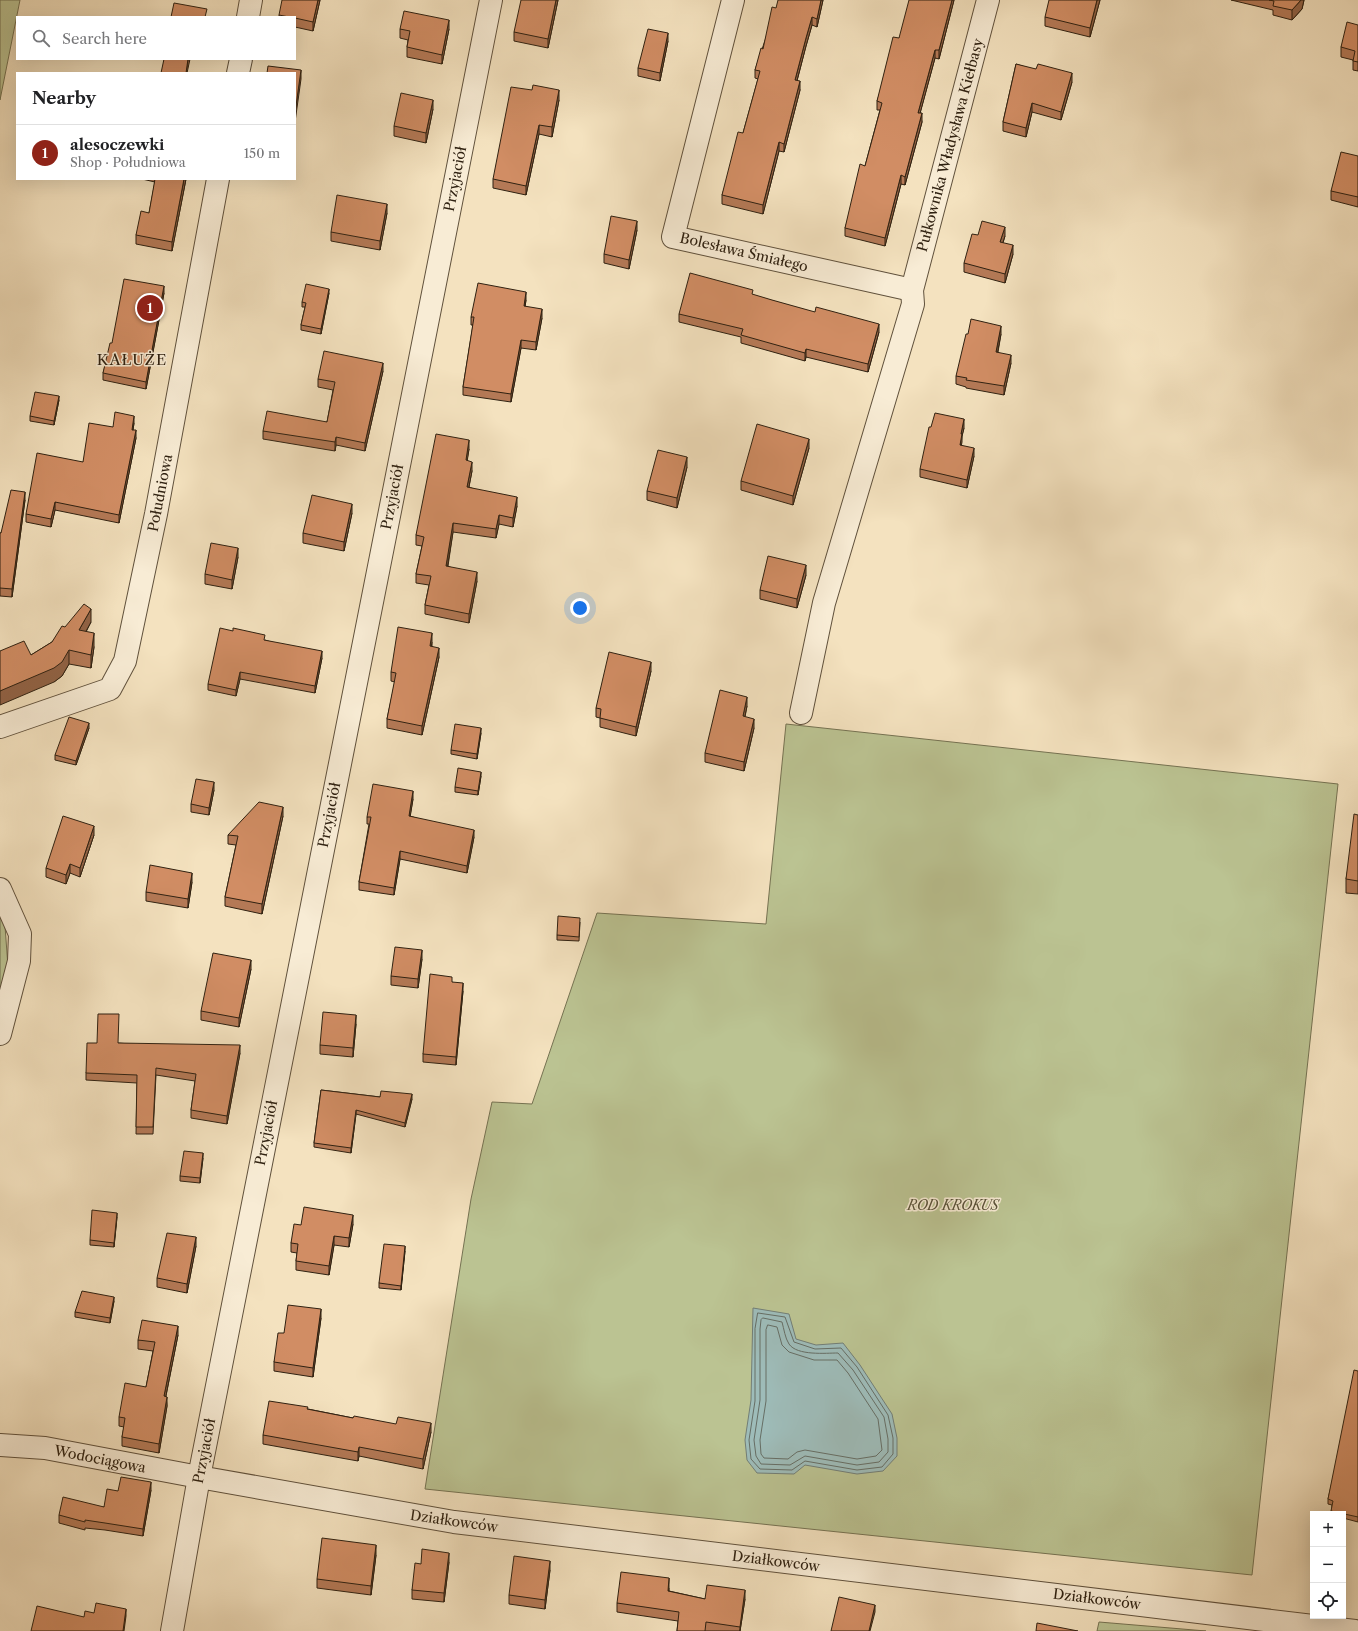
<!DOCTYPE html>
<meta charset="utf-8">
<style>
body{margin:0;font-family:"Libre Caslon Text",serif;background:#f2f2f2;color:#202124}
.controls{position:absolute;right:12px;bottom:12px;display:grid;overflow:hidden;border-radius:0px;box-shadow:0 4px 16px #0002}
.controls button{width:36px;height:36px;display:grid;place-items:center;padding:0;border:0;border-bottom:1px solid #e0e0e0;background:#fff;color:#202124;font:20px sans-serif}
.you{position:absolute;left:580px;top:608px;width:14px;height:14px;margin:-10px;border:3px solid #fff;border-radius:50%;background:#1a73e8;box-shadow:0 0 0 6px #1a73e833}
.badge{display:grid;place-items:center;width:26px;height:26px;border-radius:50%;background:#8f2418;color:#fff;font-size:13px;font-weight:700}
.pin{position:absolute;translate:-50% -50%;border:2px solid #fff;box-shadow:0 1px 4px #0006}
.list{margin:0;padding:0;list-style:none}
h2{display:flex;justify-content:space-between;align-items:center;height:52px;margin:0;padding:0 16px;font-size:17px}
h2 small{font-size:13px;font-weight:400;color:#757577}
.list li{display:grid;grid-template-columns:26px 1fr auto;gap:12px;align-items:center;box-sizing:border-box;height:56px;padding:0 16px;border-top:1px solid #e0e0e0}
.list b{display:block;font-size:15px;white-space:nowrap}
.list p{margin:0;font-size:13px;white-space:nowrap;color:#757577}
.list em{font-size:13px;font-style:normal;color:#757577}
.icon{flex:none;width:22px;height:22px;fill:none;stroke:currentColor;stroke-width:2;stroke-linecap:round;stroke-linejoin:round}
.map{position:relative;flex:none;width:1358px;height:1631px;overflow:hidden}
.search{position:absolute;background:#fff;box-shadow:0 4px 16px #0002;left:16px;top:16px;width:280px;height:44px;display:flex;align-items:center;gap:10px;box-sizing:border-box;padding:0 14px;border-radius:0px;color:#757577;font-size:15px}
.panel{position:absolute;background:#fff;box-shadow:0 4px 16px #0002;left:16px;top:72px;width:280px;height:108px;border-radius:0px}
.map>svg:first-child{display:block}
.green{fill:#bbc392;stroke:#757252}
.water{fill:#9ebcb9;stroke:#727e76}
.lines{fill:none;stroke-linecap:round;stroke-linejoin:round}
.shore{stroke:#666e65;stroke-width:1}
.street-casing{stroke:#60513c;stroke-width:24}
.street{stroke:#f8ecd5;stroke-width:22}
.wall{fill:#b47956;stroke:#2f2111}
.shaded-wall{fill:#926346;stroke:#2f2111}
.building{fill:#d18d64;stroke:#2f2111}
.labels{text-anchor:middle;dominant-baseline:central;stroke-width:3;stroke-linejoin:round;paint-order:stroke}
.street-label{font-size:14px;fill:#2f2111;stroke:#f8ecd5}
.park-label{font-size:14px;font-style:italic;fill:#595238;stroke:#f8ecd5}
.neighbourhood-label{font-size:15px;letter-spacing:1px;fill:#2f2111;stroke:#f8ecd5}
</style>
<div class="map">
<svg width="1358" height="1631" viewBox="0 0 1358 1631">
<rect width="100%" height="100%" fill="#f4e2bf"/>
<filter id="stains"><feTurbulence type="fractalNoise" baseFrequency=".005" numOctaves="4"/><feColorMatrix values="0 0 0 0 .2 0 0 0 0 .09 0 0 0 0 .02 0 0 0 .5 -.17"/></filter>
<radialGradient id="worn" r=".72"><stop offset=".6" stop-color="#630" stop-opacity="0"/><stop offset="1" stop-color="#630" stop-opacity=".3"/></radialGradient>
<g class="green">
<polygon points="0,0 20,0 0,100"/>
<polygon points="786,724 1338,784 1252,1575 425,1489 471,1199 492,1102 532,1104 597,913 766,924"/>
<polygon points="0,917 5,926 8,967 0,994"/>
<polygon points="1099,1622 1206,1631 1097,1631"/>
</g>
<polygon class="water" points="753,1308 789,1314 796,1339 816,1345 843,1343 860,1365 892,1414 897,1438 897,1456 883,1471 857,1474 805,1465 794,1474 757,1473 747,1460 745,1440 751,1400"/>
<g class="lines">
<g class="shore">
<polygon points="758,1313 785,1317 794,1342 815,1349 841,1348 857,1367 888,1415 893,1438 893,1454 882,1467 857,1470 805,1461 792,1470 760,1469 751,1459 749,1440 755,1401 755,1329"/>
<path d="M763 1318 782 1322C784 1329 785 1338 789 1344 797 1356 826 1353 838 1353L853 1370 884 1417 888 1439V1452L879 1462 857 1465 805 1456 790 1465 761 1464 756 1456 754 1440 760 1400V1329L761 1320Z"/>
<polygon points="768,1325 777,1327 782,1345 789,1352 814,1360 837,1360 848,1373 878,1419 882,1450 876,1456 857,1459 805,1450 797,1452 788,1459 764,1458 761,1454 760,1440 766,1401 766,1330"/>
</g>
<g class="street-casing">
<g id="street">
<polyline points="733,0 673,237 912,290"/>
<polyline points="248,17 251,0"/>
<polyline points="238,73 241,59"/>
<polyline points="801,713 824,603 913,304 912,290 988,0"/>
<polyline points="0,727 110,689 125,661 156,514 218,179"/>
<polyline points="0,889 20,934 19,961 0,1034"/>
<polyline points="0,1445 45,1448 199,1477 454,1522 1355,1631"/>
<polyline points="172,1631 199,1477 491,0"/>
</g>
</g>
<use href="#street" class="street"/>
</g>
<g class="wall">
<polygon points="320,0 313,31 295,27 295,17 279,17 279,15"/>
<polygon points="558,0 548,48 514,41 514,32"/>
<polygon points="823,0 817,27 812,25 806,46 797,81 800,90 784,152 779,151 763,214 722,204 722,195 743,133 758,79 755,78 755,70 776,8"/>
<polygon points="954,0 939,59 935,58 920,113 922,122 905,185 901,184 885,246 845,236 845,228 865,166 880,110 877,110 877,101 899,38"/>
<polygon points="1100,0 1090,37 1045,26 1045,17"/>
<polygon points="1231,0 1304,0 1302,9 1292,20 1273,15 1273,10"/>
<polygon points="1358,25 1358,71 1353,70 1353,60 1341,57 1341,47"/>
<polygon points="400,29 449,29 442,64 407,57 407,47 408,40 400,38"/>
<polygon points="668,41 660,81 638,76 638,68"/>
<polygon points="1016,64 1072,82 1061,120 1032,112 1026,137 1003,131 1003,122"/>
<polygon points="559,100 552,137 539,134 526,195 493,188 493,179"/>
<polygon points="433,109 426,143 394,136 394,126"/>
<polygon points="1358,156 1358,207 1331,200 1331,191"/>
<polygon points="142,179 186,179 172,251 136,244 136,235 149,213 155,182"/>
<polygon points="387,213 380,250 331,241 331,232"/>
<polygon points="637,230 629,269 604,263 604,254"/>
<polygon points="1005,236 1003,243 1013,254 1005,283 964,272 964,263"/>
<polygon points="164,293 146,389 103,380 103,373 112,343"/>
<polygon points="329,293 321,334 301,330 301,325 305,307 302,307 302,302"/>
<polygon points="753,295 879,332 868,372 806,357 805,361 741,343 741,337 679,322 679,314"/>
<polygon points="526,300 525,306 542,318 536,350 521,348 511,402 463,395 463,387 473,325 471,325 471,317"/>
<polygon points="1001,334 998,352 1011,363 1004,395 966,388 966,387 956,384 956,376"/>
<polygon points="383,371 365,451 336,445 335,451 263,439 263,431 327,422 333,390 318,387 318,379"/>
<polygon points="59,400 54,425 30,421 30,416"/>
<polygon points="134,423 133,430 136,438 119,523 55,510 51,527 26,522 26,514 83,462 113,427"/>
<polygon points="964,428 962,436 961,445 974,456 967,488 920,477 920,469"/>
<polygon points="809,448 793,505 741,490 741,481"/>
<polygon points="469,449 467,460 472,471 469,487 517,506 513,527 499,524 496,538 453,532 448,566 477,581 469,623 425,614 425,605 429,585 416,583 416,574 422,546 416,545 416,535"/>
<polygon points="687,467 677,508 647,500 647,491"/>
<polygon points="25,500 12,597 0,596 0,533 1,533"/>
<polygon points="352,513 344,551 303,543 303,533"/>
<polygon points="238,557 232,589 205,584 205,574"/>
<polygon points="806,575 797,608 760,599 760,590"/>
<polygon points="91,622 86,632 94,647 91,668 69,664 62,676 54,682 31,655 52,642 65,627"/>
<polygon points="265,640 322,658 315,693 240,679 236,696 208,690 208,684"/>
<polygon points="432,642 432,646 439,657 422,735 387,728 387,719 395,682 391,681 391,672"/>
<polygon points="651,671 636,736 600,727 600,718 596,717 596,708"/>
<polygon points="747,706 745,717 754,728 744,771 705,762 705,753"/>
<polygon points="89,728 76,765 55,760 55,755"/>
<polygon points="481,733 477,759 451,754 451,750"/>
<polygon points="481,776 478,795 455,792 455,787"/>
<polygon points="214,790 209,815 191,812 191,804"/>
<polygon points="413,799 410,816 474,837 467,873 400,859 394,895 359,890 359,882 369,824 367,824 367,817"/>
<polygon points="1358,815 1358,894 1346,893 1346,879"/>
<polygon points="283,816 262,914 225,906 225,897 236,845 228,844 228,835"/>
<polygon points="94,835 80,877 70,873 66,884 46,877 46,868"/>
<polygon points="192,882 188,908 146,901 146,892"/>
<polygon points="580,922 579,941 557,940 557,935"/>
<polygon points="422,959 418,988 391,985 391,976"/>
<polygon points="251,969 239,1027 201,1020 201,1011"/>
<polygon points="452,982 463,991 456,1065 423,1062 423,1054"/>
<polygon points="356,1024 353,1057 320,1054 320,1045"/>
<polygon points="97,1043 118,1043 240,1053 227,1124 191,1118 191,1110 195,1081 156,1075 153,1134 136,1134 137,1083 86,1080 86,1073"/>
<polygon points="321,1090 380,1097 412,1099 405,1127 356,1114 351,1153 314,1147 314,1143"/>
<polygon points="203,1158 200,1183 180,1181 180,1176"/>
<polygon points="117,1217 114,1247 90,1245 90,1240"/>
<polygon points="353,1224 349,1247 334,1245 329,1275 296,1270 296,1261 297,1253 291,1252 291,1243 301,1225"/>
<polygon points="196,1246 187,1293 157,1287 157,1278"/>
<polygon points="405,1251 401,1290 379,1288 379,1283"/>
<polygon points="114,1301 110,1323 75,1317 75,1312"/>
<polygon points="321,1318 313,1377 274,1371 274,1362 284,1333"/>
<polygon points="178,1335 166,1396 167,1406 159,1453 122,1446 122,1437 124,1427 119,1426 119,1417 146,1387 153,1351 138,1349 138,1340"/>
<polygon points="1358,1371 1358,1522 1343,1518 1343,1514 1331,1514 1332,1505 1328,1504 1328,1499"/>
<polygon points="308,1409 353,1418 431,1432 423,1469 359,1456 358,1461 263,1444 263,1435"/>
<polygon points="151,1490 143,1536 105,1530 85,1528 85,1530 59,1523 59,1515 104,1507 118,1491"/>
<polygon points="376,1555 371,1595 317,1588 317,1579"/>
<polygon points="449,1562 444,1602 412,1599 412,1590 421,1564"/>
<polygon points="550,1570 545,1609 509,1604 509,1595"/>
<polygon points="669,1588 669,1591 705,1599 745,1599 740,1631 677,1631 678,1621 617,1612 617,1603"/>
</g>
<g class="shaded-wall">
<polygon points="318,0 320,0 313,31 313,22"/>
<polygon points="556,0 558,0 548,48 548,39"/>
<polygon points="821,0 823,0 817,27 817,19"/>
<polygon points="952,0 954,0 939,59 939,50"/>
<polygon points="1097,0 1100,0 1090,37 1090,28"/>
<polygon points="1301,0 1304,0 1302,9 1292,20 1292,10"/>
<polygon points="812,17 812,25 806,46 795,88 795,80 806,38"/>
<polygon points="449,20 449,29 442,64 442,55"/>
<polygon points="668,33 668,41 660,81 660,73"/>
<polygon points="935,50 935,58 918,121 918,113"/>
<polygon points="188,59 190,59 187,73 186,73"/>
<polygon points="301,70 301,79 295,122 295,113"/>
<polygon points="1072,73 1072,82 1061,120 1061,112"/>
<polygon points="800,81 800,90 784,152 784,144"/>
<polygon points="559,90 559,100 552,137 552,127"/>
<polygon points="433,100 433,109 426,143 426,133"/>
<polygon points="1032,103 1032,112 1026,137 1026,128"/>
<polygon points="922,113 922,122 905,185 905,177"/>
<polygon points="539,125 539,134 526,195 526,186"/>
<polygon points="779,142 779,151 763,214 763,205"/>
<polygon points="901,175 901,184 885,246 885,238"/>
<polygon points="184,179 186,179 172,251 172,242"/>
<polygon points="387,204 387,213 380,250 380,241"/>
<polygon points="637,221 637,230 629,269 629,260"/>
<polygon points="1005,227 1005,236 1000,251 1000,242"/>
<polygon points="1013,245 1013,254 1005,283 1005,274"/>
<polygon points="164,286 164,293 146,389 146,382"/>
<polygon points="329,289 329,293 321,334 321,329"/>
<polygon points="526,292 526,300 524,314 524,306"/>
<polygon points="542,309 542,318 536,350 536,342"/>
<polygon points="879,324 879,332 868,372 868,364"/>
<polygon points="1001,326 1001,334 996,360 996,352"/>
<polygon points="521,340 521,348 511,402 511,394"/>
<polygon points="806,349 806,357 805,361 805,353"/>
<polygon points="1011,355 1011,363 1004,395 1004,386"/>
<polygon points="383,363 383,371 365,451 365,443"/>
<polygon points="59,396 59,400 54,425 54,421"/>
<polygon points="134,416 134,423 132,437 132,430"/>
<polygon points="964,419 964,428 962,436 962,442 960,453 961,434"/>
<polygon points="136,430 136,438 119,523 119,515"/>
<polygon points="336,437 336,445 335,451 335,442"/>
<polygon points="809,439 809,448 793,505 793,496"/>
<polygon points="469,440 469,449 466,469 466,460"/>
<polygon points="974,448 974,456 967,488 967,480"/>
<polygon points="687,457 687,467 677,508 677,498"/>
<polygon points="472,462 472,471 467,496 467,487"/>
<polygon points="25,492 25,500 12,597 12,589"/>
<polygon points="517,497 517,506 513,527 513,518"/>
<polygon points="55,502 55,510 51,527 51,519"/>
<polygon points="352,504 352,513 344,551 344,542"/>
<polygon points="499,515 499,524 496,538 496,529"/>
<polygon points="453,523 453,532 446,575 446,566"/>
<polygon points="238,548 238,557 232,589 232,580"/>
<polygon points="806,565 806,575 797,608 797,599"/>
<polygon points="477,572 477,581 469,623 469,614"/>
<polygon points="91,609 91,622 79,644 79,630"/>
<polygon points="94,633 94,647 91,668 91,655"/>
<polygon points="432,633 432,642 430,655 430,646"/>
<polygon points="439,648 439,657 422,735 422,726"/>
<polygon points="69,650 69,664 62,676 54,682 0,705 0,691"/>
<polygon points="322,651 322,658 315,693 315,686"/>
<polygon points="651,662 651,671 636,736 636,727"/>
<polygon points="240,672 240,679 236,696 236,690"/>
<polygon points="747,697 747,706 743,725 743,716"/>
<polygon points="754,719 754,728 744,771 744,762"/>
<polygon points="89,723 89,728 76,765 76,761"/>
<polygon points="481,728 481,733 477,759 477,754"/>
<polygon points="481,772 481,776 478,795 478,791"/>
<polygon points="214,782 214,790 209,815 209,808"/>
<polygon points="413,791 413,799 409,824 409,816"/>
<polygon points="283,807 283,816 262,914 262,904"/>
<polygon points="94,826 94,835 80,877 80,868"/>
<polygon points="474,830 474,837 467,873 467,866"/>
<polygon points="400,851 400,859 394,895 394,888"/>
<polygon points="70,864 70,873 66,884 66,875"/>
<polygon points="192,873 192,882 188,908 188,899"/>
<polygon points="422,950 422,959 418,988 418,979"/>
<polygon points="251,960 251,969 239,1027 239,1018"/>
<polygon points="463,983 463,991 456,1065 456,1057"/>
<polygon points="356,1015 356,1024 353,1057 353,1048"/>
<polygon points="240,1045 240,1053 227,1124 227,1116"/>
<polygon points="412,1094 412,1099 405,1127 405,1123"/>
<polygon points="356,1110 356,1114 351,1153 351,1148"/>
<polygon points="203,1153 203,1158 200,1183 200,1178"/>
<polygon points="117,1213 117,1217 114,1247 114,1243"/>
<polygon points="353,1215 353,1224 349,1247 349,1238"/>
<polygon points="334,1236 334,1245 329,1275 329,1266"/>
<polygon points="196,1237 196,1246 187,1293 187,1284"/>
<polygon points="405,1246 405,1251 401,1290 401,1286"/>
<polygon points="114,1297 114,1301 110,1323 110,1318"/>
<polygon points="321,1309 321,1318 313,1377 313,1368"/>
<polygon points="178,1326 178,1335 164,1405 164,1396"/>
<polygon points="167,1397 167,1406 159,1453 159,1444"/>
<polygon points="431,1423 431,1432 423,1469 423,1459"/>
<polygon points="359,1447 359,1456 358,1461 358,1452"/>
<polygon points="151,1482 151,1490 143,1536 143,1529"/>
<polygon points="376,1545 376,1555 371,1595 371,1586"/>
<polygon points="449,1553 449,1562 444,1602 444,1593"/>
<polygon points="550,1561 550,1570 545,1609 545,1600"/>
<polygon points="669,1578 669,1588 668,1600 668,1591"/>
<polygon points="745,1590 745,1599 740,1631 740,1627"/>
<polygon points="875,1605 875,1612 870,1631 869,1631"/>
<polygon points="126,1609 126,1616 124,1631 123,1631"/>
</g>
<g class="building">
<polygon points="282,0 318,0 313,22 295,18 295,17 289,17 279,15"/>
<polygon points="521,0 556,0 548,39 514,32"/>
<polygon points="778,0 821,0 817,19 812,17 806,38 795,80 800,81 784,144 779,142 763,205 722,195 738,132 743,133 760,71 755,70 761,48 763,49 772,7 776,8"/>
<polygon points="909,0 952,0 939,50 935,50 918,113 922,113 905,177 901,175 885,238 845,228 860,164 865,166 882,103 877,101 893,37 899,38"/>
<polygon points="1049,0 1097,0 1090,28 1045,17"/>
<polygon points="1269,0 1301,0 1292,10 1273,6 1274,1"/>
<polygon points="174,3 207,9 205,17 171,17"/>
<polygon points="404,11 449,20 442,55 407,47 410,31 400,29"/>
<polygon points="1347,22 1358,25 1358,62 1353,61 1355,51 1341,47"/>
<polygon points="648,29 668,33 660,73 638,68"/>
<polygon points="164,59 188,59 186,73 161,73"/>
<polygon points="1016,64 1036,69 1038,64 1072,73 1061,112 1032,103 1026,128 1003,122"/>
<polygon points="268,66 301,70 295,113 295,73 267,73"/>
<polygon points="533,85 559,90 552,127 539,125 526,186 493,179 511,87 532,90"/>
<polygon points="401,93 433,100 426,133 394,126"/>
<polygon points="1341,152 1358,156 1358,197 1331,191"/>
<polygon points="155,179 184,179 172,242 136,235 141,211 149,213"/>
<polygon points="337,195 387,204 380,241 331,232"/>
<polygon points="611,216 637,221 629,260 604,254"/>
<polygon points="982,221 1005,227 1000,242 1013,245 1005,274 964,263 972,234 978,235"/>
<polygon points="690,273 753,290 752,294 772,300 815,312 816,307 879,324 868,364 806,349 805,353 741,335 743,329 679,314"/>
<polygon points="124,279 164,286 146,382 103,373 110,343 112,343"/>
<polygon points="478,283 526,292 524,306 542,309 536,342 521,340 511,394 463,387 474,317 471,317"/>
<polygon points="306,284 329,289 321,329 301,325 306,303 302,302"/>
<polygon points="971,319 1001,326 996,352 1011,355 1004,386 966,380 967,378 956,376 966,334 968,334"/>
<polygon points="324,351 383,363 365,443 336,437 335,442 263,431 267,411 327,422 335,382 318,379"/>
<polygon points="35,392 59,396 54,421 30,416"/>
<polygon points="115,412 134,416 132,430 136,430 119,515 55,502 51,519 26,514 37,453 83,462 89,423 113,427"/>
<polygon points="935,413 964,419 961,434 962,434 960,445 974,448 967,480 920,469 929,427 931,427"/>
<polygon points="757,424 809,439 793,496 741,481"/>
<polygon points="436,434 469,440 466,460 472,462 467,487 517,497 513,518 499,515 496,529 453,523 446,566 477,572 469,614 425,605 431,576 416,574 424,537 416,535"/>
<polygon points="658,450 687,457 677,498 647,491"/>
<polygon points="11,490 25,492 12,589 0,588 0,533 1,533"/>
<polygon points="312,495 352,504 344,542 303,533"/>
<polygon points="211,543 238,548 232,580 205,574"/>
<polygon points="768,556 806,565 797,599 760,590"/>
<polygon points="84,604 91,609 79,630 94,633 91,655 69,650 62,662 54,668 0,691 0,651 24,641 31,655 52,642 62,626 65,627"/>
<polygon points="398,627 432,633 430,646 439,648 422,726 387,719 396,673 391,672"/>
<polygon points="220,628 233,631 233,628 265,635 264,640 322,651 315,686 240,672 236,690 208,684"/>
<polygon points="609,652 651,662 636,727 600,718 601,709 596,708"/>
<polygon points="720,690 747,697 743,716 754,719 744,762 705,753"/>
<polygon points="69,717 89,723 76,761 55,755"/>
<polygon points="455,724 481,728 477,754 451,750"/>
<polygon points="458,768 481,772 478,791 455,787"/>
<polygon points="196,779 214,782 209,808 191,804"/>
<polygon points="373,784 413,791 409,816 474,830 467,866 400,851 394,888 359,882 371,817 367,817"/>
<polygon points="259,802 283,807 262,904 225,897 238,836 228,835"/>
<polygon points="1354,814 1358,815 1358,881 1346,879"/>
<polygon points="63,816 94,826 80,868 70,864 66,875 46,868"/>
<polygon points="150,865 192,873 188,899 146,892"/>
<polygon points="558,916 580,918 579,937 557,935"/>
<polygon points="395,947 422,950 418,979 391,976"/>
<polygon points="213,953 251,960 239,1018 201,1011"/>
<polygon points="430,974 452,977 452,982 463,983 456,1057 423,1054"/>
<polygon points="323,1012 356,1015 353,1048 320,1045"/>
<polygon points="98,1014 119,1014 118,1043 240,1045 227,1116 191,1110 196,1074 156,1068 153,1127 136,1127 137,1075 86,1073 87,1043 97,1043"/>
<polygon points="321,1090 380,1097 381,1091 412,1094 405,1123 356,1110 351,1148 314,1143"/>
<polygon points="184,1151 203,1153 200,1178 180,1176"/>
<polygon points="304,1207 353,1215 349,1238 334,1236 329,1266 296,1261 298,1244 291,1243 294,1224 301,1225"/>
<polygon points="92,1210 117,1213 114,1243 90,1240"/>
<polygon points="167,1233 196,1237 187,1284 157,1278"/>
<polygon points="384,1244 405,1246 401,1286 379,1283"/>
<polygon points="82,1291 114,1297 110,1318 75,1312"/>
<polygon points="288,1305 321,1309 313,1368 274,1362 278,1333 284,1333"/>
<polygon points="142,1320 178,1326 164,1396 167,1397 159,1444 122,1437 125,1418 119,1417 125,1383 146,1387 155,1342 138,1340"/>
<polygon points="1354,1370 1358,1371 1358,1517 1331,1511 1333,1501 1328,1499"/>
<polygon points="269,1401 308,1407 307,1409 353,1418 354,1416 396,1424 398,1417 431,1423 423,1459 359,1447 358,1452 263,1435"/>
<polygon points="121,1477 151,1482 143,1529 105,1523 85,1520 85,1522 59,1515 63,1497 104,1507 107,1489 118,1491"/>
<polygon points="322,1538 376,1545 371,1586 317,1579"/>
<polygon points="422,1549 449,1553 444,1593 412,1590 415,1563 421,1564"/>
<polygon points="514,1556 550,1561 545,1600 509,1595"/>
<polygon points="621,1572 669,1578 668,1591 705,1599 707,1585 745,1590 740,1627 706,1622 705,1631 677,1631 679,1612 617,1603"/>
<polygon points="839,1597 875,1605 869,1631 831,1631"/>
<polygon points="96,1603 126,1609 123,1631 31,1631 37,1606 84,1617 85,1611 94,1613"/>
<polygon points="1037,1623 1078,1631 1036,1631"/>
</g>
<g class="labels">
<g class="street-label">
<text transform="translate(950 145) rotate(-75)">Pułkownika Władysława Kiełbasy</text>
<text transform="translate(455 179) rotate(-79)">Przyjaciół</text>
<text transform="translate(744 252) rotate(13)">Bolesława Śmiałego</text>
<text transform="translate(160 493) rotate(-79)">Południowa</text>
<text transform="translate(392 497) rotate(-79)">Przyjaciół</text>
<text transform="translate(329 815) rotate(-79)">Przyjaciół</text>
<text transform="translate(266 1133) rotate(-79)">Przyjaciół</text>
<text transform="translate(204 1451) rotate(-79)">Przyjaciół</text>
<text transform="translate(100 1459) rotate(11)">Wodociągowa</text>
<text transform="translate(454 1521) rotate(8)">Działkowców</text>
<text transform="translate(776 1561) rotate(7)">Działkowców</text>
<text transform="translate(1097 1599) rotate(7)">Działkowców</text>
</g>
<g class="park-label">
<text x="953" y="1205">ROD KROKUS</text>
</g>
<g class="neighbourhood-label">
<text x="132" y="359">KAŁUŻE</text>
</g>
</g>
<rect width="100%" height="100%" filter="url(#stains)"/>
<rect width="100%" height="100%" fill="url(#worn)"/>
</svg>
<div class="controls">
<button>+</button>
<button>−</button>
<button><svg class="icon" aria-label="locate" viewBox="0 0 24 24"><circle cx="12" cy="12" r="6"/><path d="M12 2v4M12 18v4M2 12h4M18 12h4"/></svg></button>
</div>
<div class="you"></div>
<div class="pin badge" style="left:150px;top:308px">1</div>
<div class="search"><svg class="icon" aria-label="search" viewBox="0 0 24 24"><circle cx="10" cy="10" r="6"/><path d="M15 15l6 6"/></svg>Search here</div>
<section class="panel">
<h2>Nearby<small></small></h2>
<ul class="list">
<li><span class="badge">1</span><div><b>alesoczewki</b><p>Shop · Południowa</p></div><em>150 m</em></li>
</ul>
</section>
</div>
